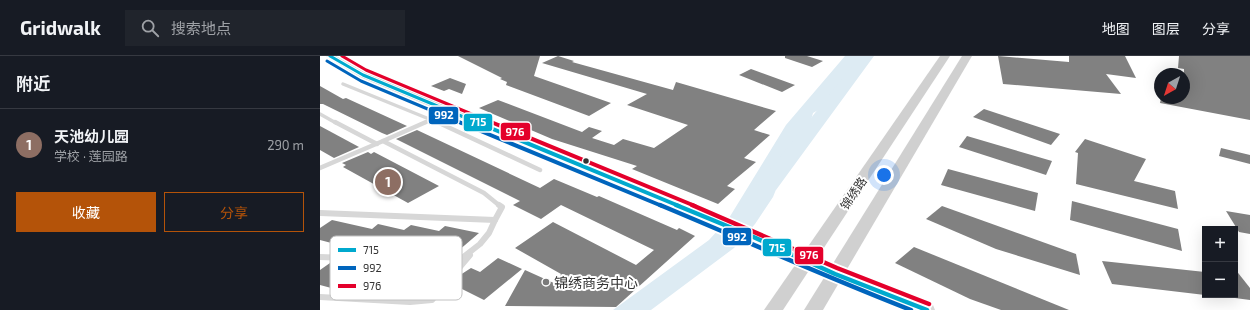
<!DOCTYPE html>
<html lang="zh">
<meta charset="utf-8">
<style>
body{margin:0;font-family:"Exo 2","Noto Sans SC",sans-serif;background:#20242c;color:#f1f3f6}
.controls{position:absolute;right:12px;bottom:12px;display:grid;overflow:hidden;border-radius:0px;box-shadow:0 4px 16px #0002}
.controls button{width:36px;height:36px;display:grid;place-items:center;padding:0;border:0;border-bottom:1px solid #363941;background:#171b24;color:#f1f3f6;font:20px sans-serif}
.compass{position:absolute;left:834px;top:12px;width:36px;height:36px;border-radius:50%;background:#171b24;box-shadow:0 4px 16px #0002;rotate:219deg}
.you{position:absolute;left:564px;top:119px;width:14px;height:14px;margin:-10px;border:3px solid #fff;border-radius:50%;background:#1a73e8;box-shadow:0 0 0 6px #1a73e833}
.badge{display:grid;place-items:center;width:26px;height:26px;border-radius:50%;background:#b45309;color:#fff;font-size:13px;font-weight:700}
.pin{position:absolute;translate:-50% -50%;border:2px solid #fff;box-shadow:0 1px 4px #0006}
.list{margin:0;padding:0;list-style:none}
h2{display:flex;justify-content:space-between;align-items:center;height:52px;margin:0;padding:0 16px;font-size:17px}
h2 small{font-size:13px;font-weight:400;color:#9ea1a6}
.list li{display:grid;grid-template-columns:26px 1fr auto;gap:12px;align-items:center;box-sizing:border-box;height:72px;padding:0 16px;border-top:1px solid #363941}
.list b{display:block;font-size:15px;white-space:nowrap}
.list p{margin:0;font-size:13px;white-space:nowrap;color:#9ea1a6}
.list em{font-size:13px;font-style:normal;color:#9ea1a6}
.actions{display:flex;gap:8px;padding:12px 16px}
.actions a{flex:1;padding:9px 0;border:1px solid #b45309;border-radius:0px;text-align:center;font-size:14px;color:#b45309}
.actions .main{background:#b45309;color:#fff}
.icon{flex:none;width:22px;height:22px;fill:none;stroke:currentColor;stroke-width:2;stroke-linecap:round;stroke-linejoin:round}
.map{position:relative;flex:none;width:930px;height:254px;overflow:hidden}
header{display:flex;align-items:center;gap:24px;box-sizing:border-box;height:56px;padding:0 20px;background:#171b24;border-bottom:1px solid #363941}
header strong{font-size:19px}
nav{display:flex;gap:22px;margin-inline-start:auto;font-size:14px}
.search{width:280px;height:36px;background:#20242c;display:flex;align-items:center;gap:10px;box-sizing:border-box;padding:0 14px;border-radius:0px;color:#9ea1a6;font-size:15px}
main{display:flex}
aside{flex:1;background:#171b24}
.map>svg:first-child{display:block}
.water{fill:#ddebf3}
.lines{fill:none;stroke-linecap:round;stroke-linejoin:round}
.river{fill:#ddebf3;fill-rule:evenodd}
.building{fill:#818181}
.service-far2{stroke:#d7d7d7;stroke-width:3.5}
.service-far1{stroke:#d7d7d7;stroke-width:4.5}
.service{stroke:#d7d7d7;stroke-width:6}
.tertiary{fill:#d7d7d7;fill-rule:evenodd}
.secondary{fill:#d0d0d0;fill-rule:evenodd}
.bus-1-far2-casing{stroke:#fff;stroke-width:5}
.bus-1-far1-casing{stroke:#fff;stroke-width:7}
.bus-1-casing{stroke:#fff;stroke-width:8}
.bus-2-far2-casing{stroke:#fff;stroke-width:5}
.bus-2-far1-casing{stroke:#fff;stroke-width:7}
.bus-2-casing{stroke:#fff;stroke-width:8}
.bus-3-far2-casing{stroke:#fff;stroke-width:5}
.bus-3-far1-casing{stroke:#fff;stroke-width:7}
.bus-3-casing{stroke:#fff;stroke-width:8}
.bus-1-far2{stroke:#00a9ce;stroke-width:3}
.bus-1-far1{stroke:#00a9ce;stroke-width:4}
.bus-1{stroke:#00a9ce;stroke-width:4.5}
.bus-2-far2{stroke:#0065bd;stroke-width:3}
.bus-2-far1{stroke:#0065bd;stroke-width:4}
.bus-2{stroke:#0065bd;stroke-width:4.5}
.bus-3-far2{stroke:#e4002b;stroke-width:3}
.bus-3-far1{stroke:#e4002b;stroke-width:4}
.bus-3{stroke:#e4002b;stroke-width:4.5}
.bus-dot{fill:#333;stroke:#fff;stroke-width:1.5}
.poi-dot{fill:#7a7a7a;stroke:#fff;stroke-width:1.5}
.labels{text-anchor:middle;dominant-baseline:central;stroke-width:4;stroke-linejoin:round;paint-order:stroke}
.street-label{font-size:12px;fill:#333;stroke:#fff}
.near-poi-label{font-size:14px;fill:#333;stroke:#fff;text-anchor:start}
.key{fill:#fff;stroke:#c2c2c2;stroke-width:1}
.key-label{font-size:11px;fill:#333}
.line-badge{stroke:#fff;stroke-width:1.5}
.badge-label{font-size:11px;text-anchor:middle;font-weight:bold;fill:#fff}
</style>
<header>
<strong>Gridwalk</strong>
<div class="search"><svg class="icon" aria-label="search" viewBox="0 0 24 24"><circle cx="10" cy="10" r="6"/><path d="M15 15l6 6"/></svg>搜索地点</div>
<nav><a>地图</a><a>图层</a><a>分享</a></nav>
</header>
<main>
<aside>
<h2>附近<small></small></h2>
<ul class="list">
<li><span class="badge" style="background:#8d6e63">1</span><div><b>天池幼儿园</b><p>学校 · 莲园路</p></div><em>290 m</em></li>
</ul>
<div class="actions"><a class="main">收藏</a><a>分享</a></div>
</aside>
<div class="map">
<svg width="930" height="254" viewBox="0 0 930 254">
<rect width="100%" height="100%" fill="#fff"/>
<polygon class="water" points="525,0 547,0 512,46 493,57 487,78 467,106 453,141 435,168 414,192 331,254 293,254 389,184 409,162 466,69"/>
<g class="lines">
<polygon class="river" points="540,0 554,0 456,134 449,135 442,134 438,129 442,124"/>
</g>
<g class="building">
<polygon points="138,0 220,0 214,20 291,47 269,60 186,29 187,26 180,23 182,22"/>
<polygon points="238,0 254,5 252,6 353,34 356,26 456,55 434,74 450,79 424,102 436,106 407,130 415,133 398,148 312,113 317,110 232,83 159,52 178,44 262,76 269,71 282,75 272,82 294,89 303,83 334,92 368,69 307,49 327,38 222,7"/>
<polygon points="465,0 487,0 503,5 492,11 465,2"/>
<polygon points="678,0 749,6 749,0 805,0 816,22 786,18 801,38 683,28"/>
<polygon points="859,0 930,0 930,64 840,47 841,42 864,42 864,13 858,12"/>
<polygon points="431,13 475,29 462,36 419,19"/>
<polygon points="130,22 146,28 142,38 129,33 124,35 111,30"/>
<polygon points="0,30 23,43 26,42 87,70 67,79 62,77 3,48 0,48"/>
<polygon points="664,53 740,78 731,89 653,61"/>
<polygon points="0,70 39,91 14,102 0,94"/>
<polygon points="97,74 220,132 234,123 277,141 279,140 357,174 359,172 375,180 296,251 185,250 205,214 236,228 241,218 195,192 233,166 316,209 334,194 241,149 221,163 193,149 200,145 76,83"/>
<polygon points="647,80 732,105 726,119 639,91"/>
<polygon points="765,83 826,103 814,125 855,135 858,153 756,128 758,97 755,96"/>
<polygon points="901,92 930,99 930,108 899,100"/>
<polygon points="48,96 51,98 54,96 119,130 88,147 23,111 26,109 22,107"/>
<polygon points="628,113 718,137 715,155 621,129"/>
<polygon points="752,145 858,173 862,195 750,164"/>
<polygon points="622,150 756,198 760,219 676,193 606,163"/>
<polygon points="906,155 930,159 930,178 919,176"/>
<polygon points="12,164 52,173 58,168 84,174 91,169 119,175 125,170 159,177 138,195 104,187 100,191 71,185 66,189 29,181 19,189 0,184 0,172"/>
<polygon points="594,191 749,254 681,254 650,243 575,207"/>
<polygon points="178,202 202,213 164,244 132,228 137,221 151,212 160,216"/>
<polygon points="782,205 885,216 885,239 792,228"/>
<polygon points="10,207 38,214 46,208 76,215 83,209 119,217 95,239 58,230 53,235 22,227 15,233 0,229 0,214"/>
<polygon points="915,213 930,232 930,244 915,242"/>
</g>
<g class="lines">
<g class="service-far2">
<polyline points="23,28 119,67"/>
<polyline points="0,58 16,67"/>
<polyline points="104,67 130,55"/>
</g>
<g class="service-far1">
<polyline points="15,66 57,88"/>
<polyline points="117,66 220,114"/>
<polyline points="63,85 106,66"/>
<polyline points="0,112 63,85 164,137 180,150"/>
</g>
<g class="service">
<polyline points="0,157 175,164 182,151 179,149"/>
<polyline points="0,201 137,206 160,188 169,177 175,164"/>
<polyline points="0,241 90,246 112,244 150,199"/>
</g>
<polygon class="tertiary" points="6,0 16,0 46,17 434,176 520,214 613,249 615,254 590,254 510,222 424,182 40,21"/>
<g class="secondary">
<polygon points="620,0 630,0 463,254 444,254"/>
<polygon points="642,0 652,0 503,254 484,254"/>
</g>
<g class="bus-1-far2-casing">
<polyline id="bus-1-far2" points="10,0 43,19 158,67"/>
</g>
<g class="bus-1-far1-casing">
<polyline id="bus-1-far1" points="156,66 359,150"/>
</g>
<g class="bus-1-casing">
<polyline id="bus-1" points="356,149 429,179 515,218 607,254"/>
</g>
<g class="bus-2-far2-casing">
<polyline id="bus-2-far2" points="7,5 41,25 141,67"/>
</g>
<g class="bus-2-far1-casing">
<polyline id="bus-2-far1" points="139,66 342,150"/>
</g>
<g class="bus-2-casing">
<path id="bus-2" d="M340 149C424 184 506 221 591 254"/>
</g>
<g class="bus-3-far2-casing">
<polyline id="bus-3-far2" points="22,0 46,14 173,67"/>
</g>
<g class="bus-3-far1-casing">
<polyline id="bus-3-far1" points="171,66 375,150"/>
</g>
<g class="bus-3-casing">
<polyline id="bus-3" points="372,149 517,212 609,248"/>
</g>
<use href="#bus-1-far2" class="bus-1-far2"/>
<use href="#bus-1-far1" class="bus-1-far1"/>
<use href="#bus-1" class="bus-1"/>
<use href="#bus-2-far2" class="bus-2-far2"/>
<use href="#bus-2-far1" class="bus-2-far1"/>
<use href="#bus-2" class="bus-2"/>
<use href="#bus-3-far2" class="bus-3-far2"/>
<use href="#bus-3-far1" class="bus-3-far1"/>
<use href="#bus-3" class="bus-3"/>
</g>
<circle class="bus-dot" cx="266" cy="105" r="3.5"/>
<circle class="poi-dot" cx="226" cy="226" r="4"/>
<g class="labels">
<g class="street-label">
<text transform="translate(533 137) rotate(-56)">锦绣路</text>
</g>
<g class="near-poi-label">
<text x="234" y="226">锦绣商务中心</text>
</g>
</g>
<rect x="10" y="180" width="132" height="64" rx="6" class="key"/>
<rect x="18" y="192" width="18" height="4" fill="#00a9ce"/>
<rect x="18" y="210" width="18" height="4" fill="#0065bd"/>
<rect x="18" y="228" width="18" height="4" fill="#e4002b"/>
<g class="key-label">
<text x="43" y="198">715</text>
<text x="43" y="216">992</text>
<text x="43" y="234">976</text>
</g>
<g class="line-badge">
<rect x="108" y="50" width="31" height="19" rx="4" fill="#0065bd"/>
<rect x="143" y="57" width="30" height="19" rx="4" fill="#00a9ce"/>
<rect x="180" y="66" width="31" height="19" rx="4" fill="#e4002b"/>
<rect x="402" y="171" width="30" height="19" rx="4" fill="#0065bd"/>
<rect x="442" y="182" width="30" height="19" rx="4" fill="#00a9ce"/>
<rect x="474" y="190" width="30" height="19" rx="4" fill="#e4002b"/>
</g>
<g class="badge-label">
<text x="124" y="63">992</text>
<text x="158" y="70">715</text>
<text x="195" y="80">976</text>
<text x="417" y="185">992</text>
<text x="457" y="196">715</text>
<text x="489" y="203">976</text>
</g>
</svg>
<div class="controls">
<button>+</button>
<button>−</button>
</div>
<svg class="compass" viewBox="-18 -18 36 36"><path d="M0-13l5 13h-10z" fill="#e53935"/><path d="M0 13l5-13h-10z" fill="#9ea1a6"/></svg>
<div class="you"></div>
<div class="pin badge" style="left:68px;top:126px;background:#8d6e63">1</div>
</div>
</main>
